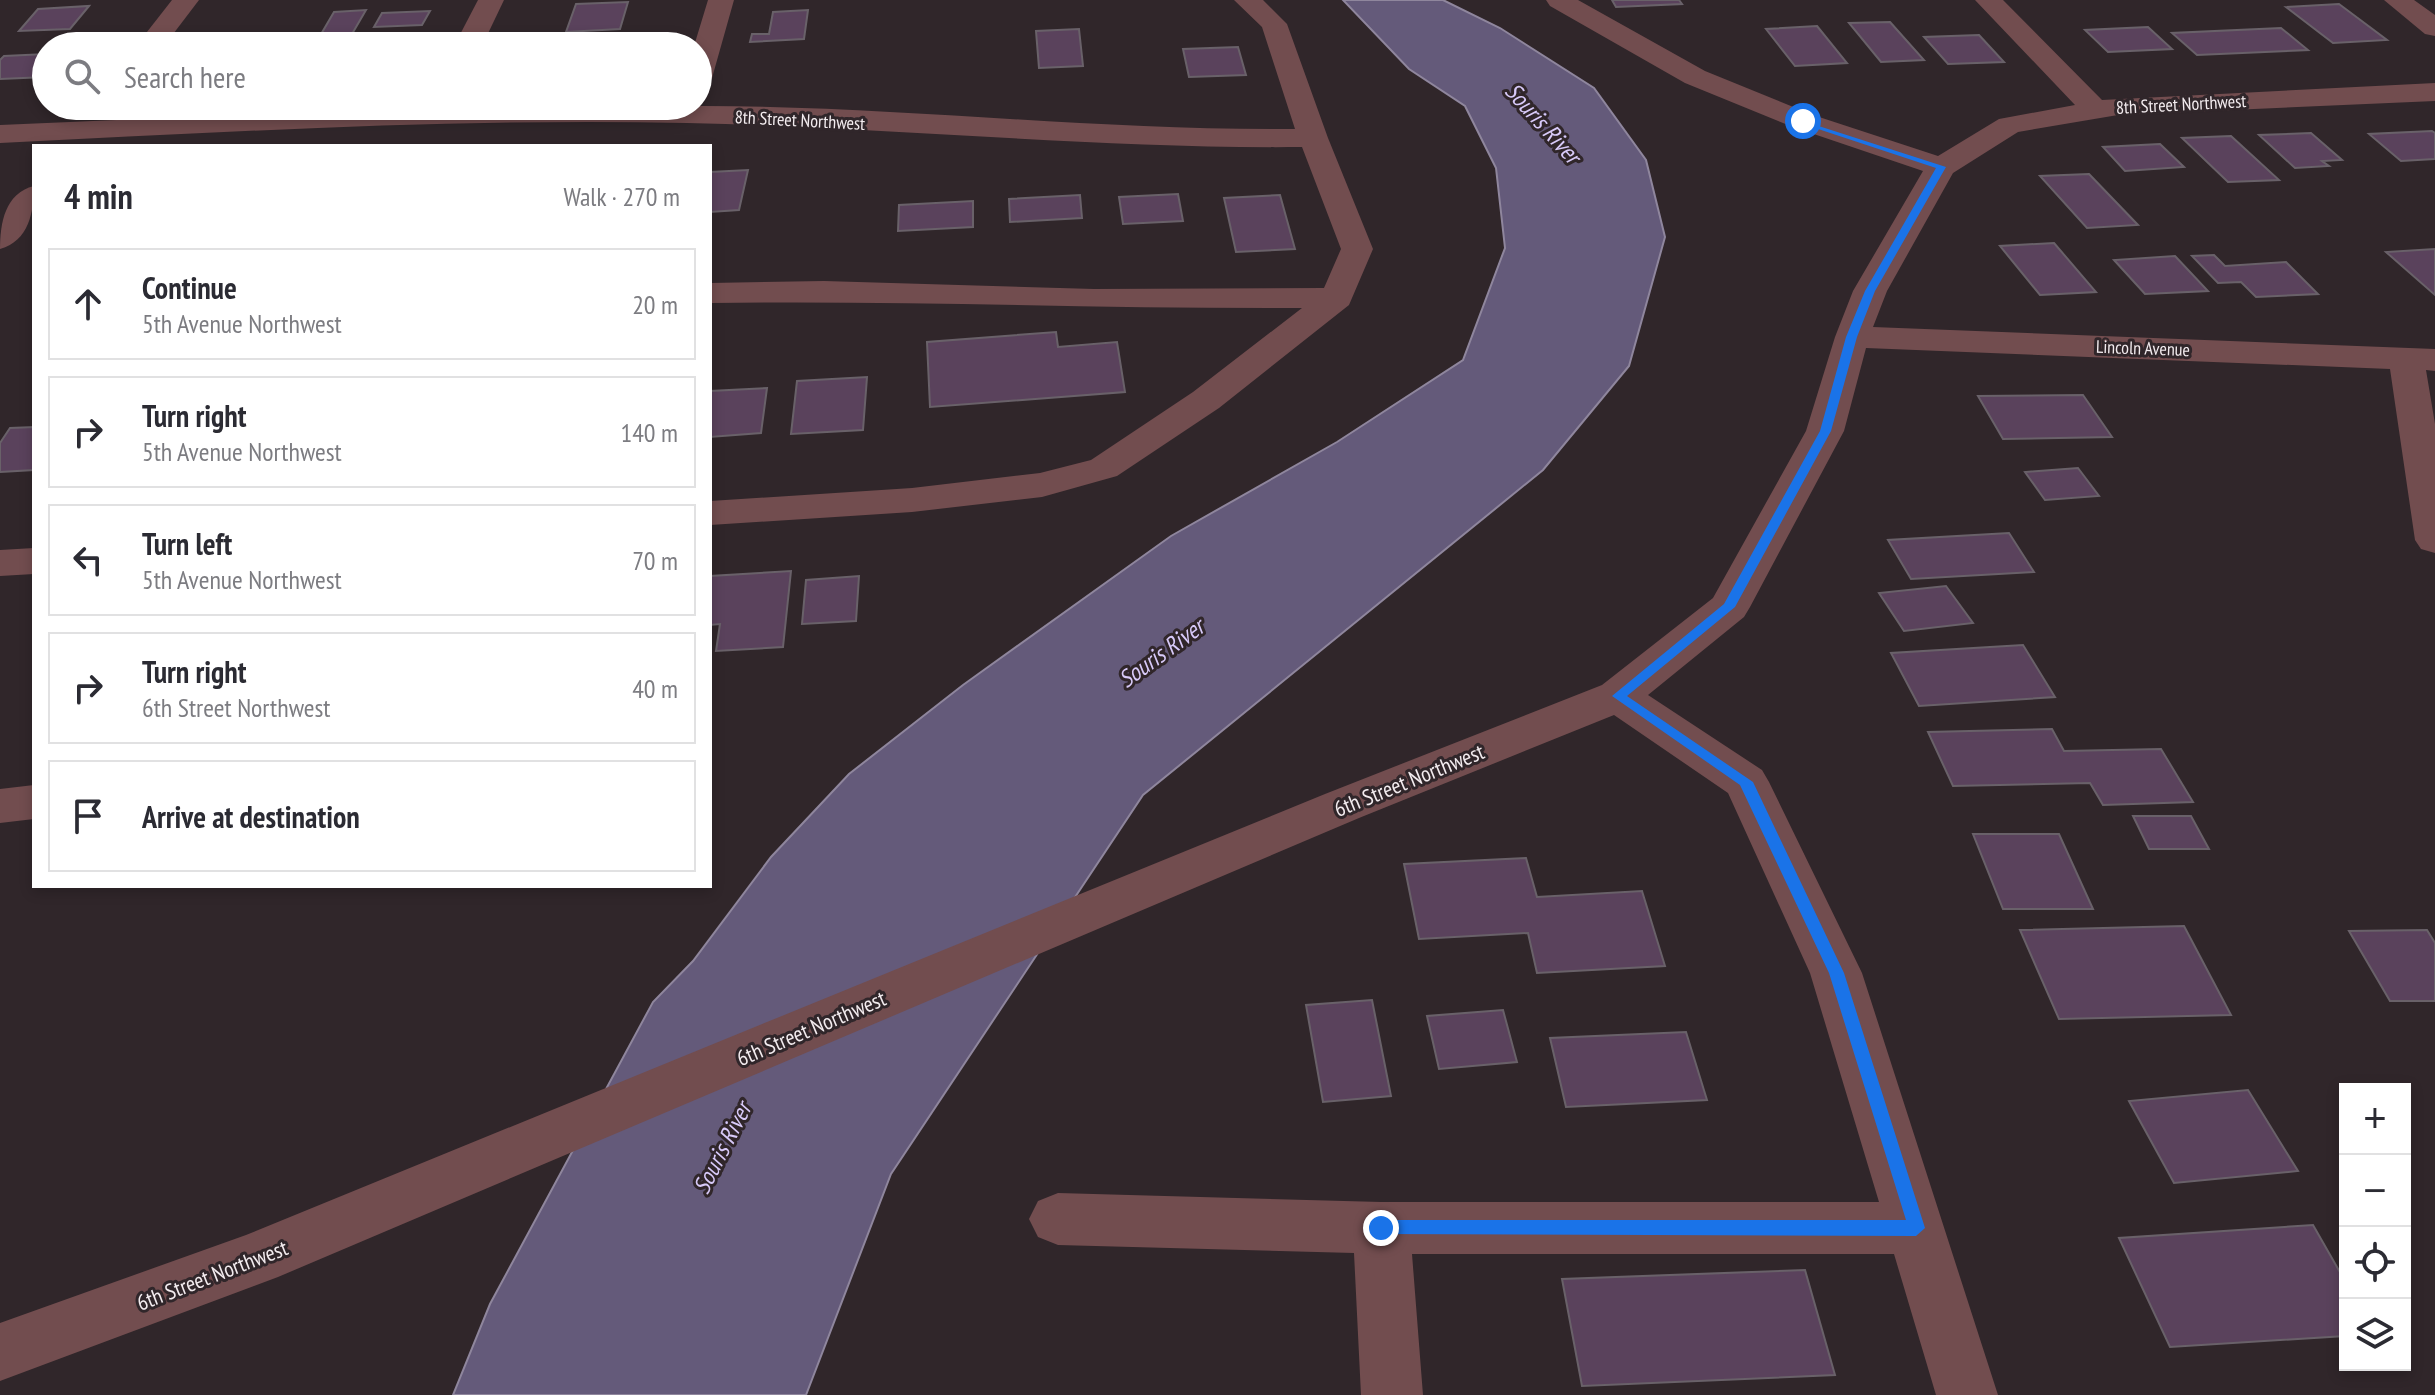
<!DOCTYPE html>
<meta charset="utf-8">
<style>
body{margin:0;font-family:"PT Sans Narrow",sans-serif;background:#f2f2f3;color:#2b2b33}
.controls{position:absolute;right:24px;bottom:24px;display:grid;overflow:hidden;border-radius:0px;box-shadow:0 4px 12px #0003}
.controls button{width:72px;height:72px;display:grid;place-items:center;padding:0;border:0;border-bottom:2px solid #e1e1e2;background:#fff;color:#2b2b33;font:40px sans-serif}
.stop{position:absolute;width:24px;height:24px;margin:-18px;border:6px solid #1a73e8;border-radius:50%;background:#fff}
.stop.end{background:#1a73e8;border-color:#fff;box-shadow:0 2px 8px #0008}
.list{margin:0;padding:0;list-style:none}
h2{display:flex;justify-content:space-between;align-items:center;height:104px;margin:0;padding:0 32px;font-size:34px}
h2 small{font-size:26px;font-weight:400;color:#7c7c81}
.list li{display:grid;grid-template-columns:52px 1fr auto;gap:24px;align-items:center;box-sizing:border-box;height:112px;margin:0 16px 16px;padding:0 16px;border:2px solid #e1e1e2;border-radius:0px}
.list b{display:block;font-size:30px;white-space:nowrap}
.list p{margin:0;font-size:26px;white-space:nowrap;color:#7c7c81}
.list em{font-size:26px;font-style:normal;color:#7c7c81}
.icon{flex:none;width:44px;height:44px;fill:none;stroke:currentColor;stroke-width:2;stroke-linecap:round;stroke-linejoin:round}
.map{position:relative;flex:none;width:2435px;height:1395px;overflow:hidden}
.search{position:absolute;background:#fff;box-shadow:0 4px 12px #0003;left:32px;top:32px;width:680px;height:88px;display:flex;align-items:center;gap:20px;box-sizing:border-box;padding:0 28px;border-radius:44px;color:#7c7c81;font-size:30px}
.panel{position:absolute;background:#fff;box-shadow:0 4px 12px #0003;left:32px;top:144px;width:680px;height:744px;border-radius:0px}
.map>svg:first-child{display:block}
.water{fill:#645a7a;stroke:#8f869d;stroke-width:2}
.building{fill:#5a425c;stroke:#696169;stroke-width:2}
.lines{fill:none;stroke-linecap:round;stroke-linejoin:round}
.minor{fill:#724d4f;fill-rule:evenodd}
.route{fill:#1a73e8}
.labels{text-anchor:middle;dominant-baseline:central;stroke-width:6;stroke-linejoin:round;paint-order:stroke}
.far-street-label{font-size:18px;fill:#f3ecef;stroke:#30262a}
.street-label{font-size:22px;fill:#f3ecef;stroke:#30262a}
.water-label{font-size:24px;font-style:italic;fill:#d8caf9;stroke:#30262a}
</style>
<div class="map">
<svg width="2435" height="1395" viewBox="0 0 2435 1395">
<rect width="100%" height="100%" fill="#30262a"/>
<polygon class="water" points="1343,0 1443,0 1500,28 1594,88 1646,160 1665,237 1629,366 1543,470 1143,795 891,1174 806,1395 453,1395 490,1304 653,1002 693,961 771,857 849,774 963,685 1171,536 1337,442 1463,360 1505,248 1496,168 1465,106 1409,69"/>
<g class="building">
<polygon points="1612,0 1679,0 1682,4 1616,7"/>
<polygon points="628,2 620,29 566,32 576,4"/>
<polygon points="2339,4 2387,40 2333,43 2286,7"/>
<polygon points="89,6 70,29 19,31 38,9"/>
<polygon points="366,10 352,34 320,36 334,12"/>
<polygon points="808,10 804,39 750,42 752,34 769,34 773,12"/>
<polygon points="430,11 422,25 374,27 382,13"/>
<polygon points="1890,22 1924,60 1881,62 1849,23"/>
<polygon points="1817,26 1847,63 1795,66 1766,29"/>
<polygon points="2148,27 2172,49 2108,52 2085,30"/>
<polygon points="2281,28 2308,50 2197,55 2172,33"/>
<polygon points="1079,29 1083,66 1039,68 1036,31"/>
<polygon points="1979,35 2004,62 1948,64 1924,37"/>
<polygon points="600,40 598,46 502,46 503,45"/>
<polygon points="1238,47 1246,75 1189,77 1183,49"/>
<polygon points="46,54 46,77 0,79 0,60 4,56"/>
<polygon points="2432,131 2435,133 2435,159 2401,161 2369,134"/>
<polygon points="2311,133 2342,160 2322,161 2329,166 2295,168 2259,135"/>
<polygon points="2231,136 2279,180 2228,182 2182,138"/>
<polygon points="2160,144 2184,167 2125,171 2103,147"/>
<polygon points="748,170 739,210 710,212 710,172"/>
<polygon points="2089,174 2138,225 2087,228 2040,176"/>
<polygon points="1178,194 1183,221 1123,224 1119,197"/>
<polygon points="1080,195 1082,218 1010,222 1009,199"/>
<polygon points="1280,195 1295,249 1236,252 1224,198"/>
<polygon points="973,201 973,227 898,231 899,205"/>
<polygon points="2054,243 2096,292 2040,295 2000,246"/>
<polygon points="2435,249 2435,295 2386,252"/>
<polygon points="2214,255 2225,266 2286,262 2318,294 2256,297 2241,282 2218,283 2192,256"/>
<polygon points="2175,256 2208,291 2145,294 2114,260"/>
<polygon points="1056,332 1058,347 1117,342 1125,392 930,407 927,342"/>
<polygon points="867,377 863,430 791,434 797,381"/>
<polygon points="767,388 761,433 710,437 710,391"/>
<polygon points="2083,395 2112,437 2003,439 1978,396"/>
<polygon points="34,427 34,470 0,472 0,443 10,428"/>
<polygon points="2078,468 2099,496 2045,500 2025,472"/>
<polygon points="2009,533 2034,572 1911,579 1888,540"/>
<polygon points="791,571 783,647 716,651 720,624 710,625 710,576"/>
<polygon points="859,576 856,621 802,624 806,580"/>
<polygon points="1946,586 1973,623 1904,631 1879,593"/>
<polygon points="2023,645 2055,697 1919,706 1891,653"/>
<polygon points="2052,729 2064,751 2161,749 2193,802 2103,805 2090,783 1953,786 1928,732"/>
<polygon points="2133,816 2191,816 2209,849 2149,849"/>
<polygon points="1973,834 2059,834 2093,909 2003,909"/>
<polygon points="1526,858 1537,897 1642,891 1665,966 1537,973 1528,933 1419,939 1404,864"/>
<polygon points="2184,926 2231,1015 2059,1019 2020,930"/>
<polygon points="2427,930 2435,943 2435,1001 2390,1001 2349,931"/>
<polygon points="1372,1000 1391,1096 1323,1102 1306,1005"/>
<polygon points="1503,1010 1517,1062 1439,1069 1427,1016"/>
<polygon points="1686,1032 1707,1100 1566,1107 1550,1038"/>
<polygon points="2248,1090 2298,1171 2174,1183 2129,1101"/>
<polygon points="2313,1225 2345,1281 2345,1336 2170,1347 2119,1238"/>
<polygon points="1805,1270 1835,1375 1582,1386 1562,1279"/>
</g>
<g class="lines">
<g class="minor">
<polygon points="172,0 199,0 164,46 136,46"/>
<polygon points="478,0 504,0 482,46 454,46"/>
<polygon points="708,0 734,0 712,78 708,84 698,86 698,46 694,46"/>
<path d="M1234 0H1263L1287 24 1328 138 1373 249 1349 305 1219 408 1117 476 1042 497 912 512 710 525V501L912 488 1040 473 1091 460 1193 392 1302 308C1105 309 907 300 710 303V283L824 281 1094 289 1324 288 1341 249 1302 147C1096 149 892 127 687 123 458 118 229 132 0 143V125C234 115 469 106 703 106 901 106 1097 131 1295 129L1262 27Z"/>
<polygon points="1546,0 1578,0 1705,71 1813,115 1938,156 1999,119 2075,105 1975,0 2003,0 2102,100 2435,83 2435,101 2118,115 2018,132 1953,173 1887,291 1873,327 2435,349 2435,371 2426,370 2435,424 2435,553 2421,549 2415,540 2390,369 1866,348 1844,431 1750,607 1744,617 1648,695 1762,770 1769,782 1862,973 1998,1395 1936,1395 1894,1254 1412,1254 1423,1395 1361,1395 1354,1253 1058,1245 1038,1237 1029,1219 1038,1201 1058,1193 1381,1202 1879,1202 1810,973 1728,793 1614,715 1359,818 278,1277 0,1381 0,1323 246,1235 1325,794 1602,685 1713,598 1806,431 1835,337 1853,291 1923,171 1793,127 1685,83 1550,6"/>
<polygon points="2384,0 2414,0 2435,15 2435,36 2425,34"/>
<path d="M34 186C34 211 29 241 0 249 0 223 5 193 34 186Z"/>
<polygon points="34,548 34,574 0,576 0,550"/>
<polygon points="34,785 34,819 0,823 0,789"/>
</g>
</g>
<polygon class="route" points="1800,120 1946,167 1875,291 1857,337 1831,431 1735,607 1627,696 1753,782 1844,973 1925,1228 1916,1236 1375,1234 1373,1228 1381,1220 1906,1220 1829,973 1740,785 1612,696 1724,604 1820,431 1846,337 1865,291 1936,168 1800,123"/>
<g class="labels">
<g class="far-street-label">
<text transform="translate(2181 104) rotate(-3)">8th Street Northwest</text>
<text transform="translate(800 120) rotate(3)">8th Street Northwest</text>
<text transform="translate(2143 348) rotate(2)">Lincoln Avenue</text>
</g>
<g class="street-label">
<text transform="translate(1409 780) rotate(-22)">6th Street Northwest</text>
<text transform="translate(811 1028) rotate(-23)">6th Street Northwest</text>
<text transform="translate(212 1275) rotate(-21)">6th Street Northwest</text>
</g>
<g class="water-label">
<text transform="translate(1543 123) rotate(48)">Souris River</text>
<text transform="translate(1161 653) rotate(-36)">Souris River</text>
<text transform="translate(722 1148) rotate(-63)">Souris River</text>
</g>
</g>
</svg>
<div class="controls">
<button>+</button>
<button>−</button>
<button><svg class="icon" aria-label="locate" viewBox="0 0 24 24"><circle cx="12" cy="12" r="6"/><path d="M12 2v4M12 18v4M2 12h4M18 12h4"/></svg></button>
<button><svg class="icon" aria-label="layers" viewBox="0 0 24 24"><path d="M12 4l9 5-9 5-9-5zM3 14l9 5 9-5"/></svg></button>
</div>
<div class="stop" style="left:1803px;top:121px"></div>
<div class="stop end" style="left:1381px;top:1228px"></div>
<div class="search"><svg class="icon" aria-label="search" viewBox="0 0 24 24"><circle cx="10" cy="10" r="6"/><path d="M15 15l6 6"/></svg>Search here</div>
<section class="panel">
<h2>4 min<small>Walk · 270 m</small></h2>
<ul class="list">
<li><svg class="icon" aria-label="ahead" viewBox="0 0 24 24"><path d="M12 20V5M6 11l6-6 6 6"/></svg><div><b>Continue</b><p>5th Avenue Northwest</p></div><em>20 m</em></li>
<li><svg class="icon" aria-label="right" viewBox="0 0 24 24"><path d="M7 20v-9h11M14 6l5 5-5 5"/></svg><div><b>Turn right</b><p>5th Avenue Northwest</p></div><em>140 m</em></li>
<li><svg class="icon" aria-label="left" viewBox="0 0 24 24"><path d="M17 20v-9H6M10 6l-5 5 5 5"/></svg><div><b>Turn left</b><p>5th Avenue Northwest</p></div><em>70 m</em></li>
<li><svg class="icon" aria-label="right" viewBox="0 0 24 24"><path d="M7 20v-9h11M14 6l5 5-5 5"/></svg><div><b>Turn right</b><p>6th Street Northwest</p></div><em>40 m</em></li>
<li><svg class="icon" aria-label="arrive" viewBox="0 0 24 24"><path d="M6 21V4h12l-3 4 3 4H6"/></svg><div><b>Arrive at destination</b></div></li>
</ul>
</section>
</div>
